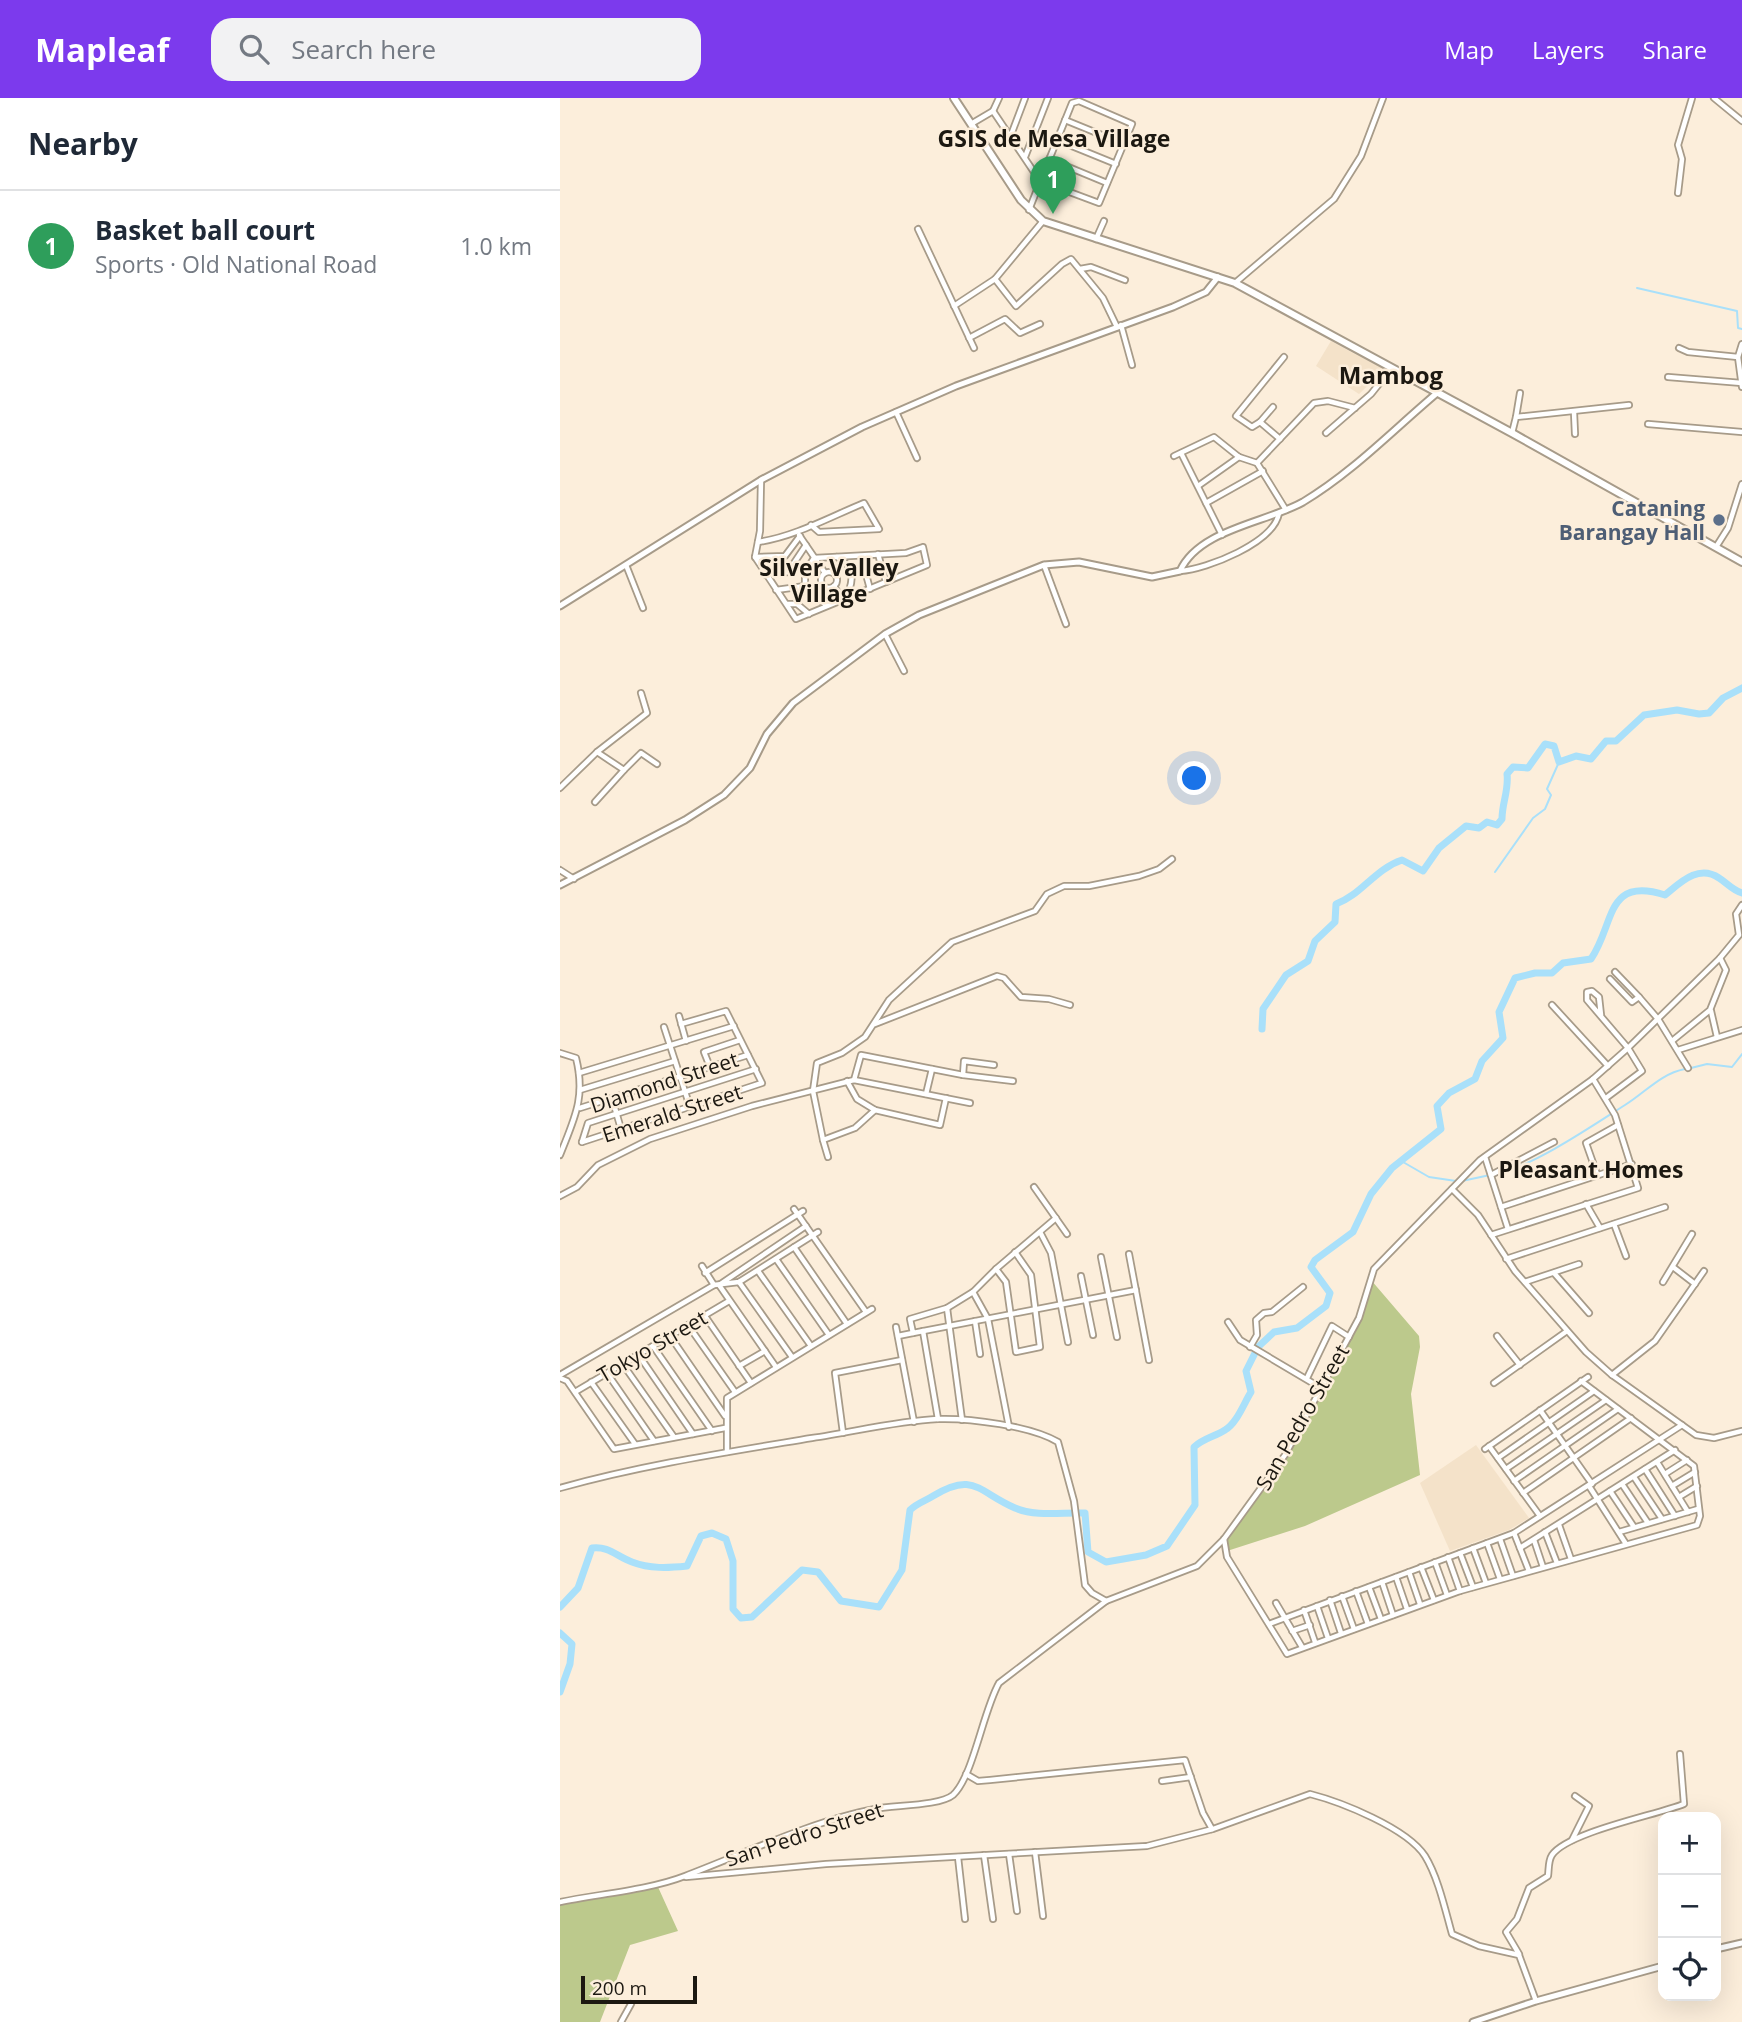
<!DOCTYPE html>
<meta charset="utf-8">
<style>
body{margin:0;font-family:"Open Sans",sans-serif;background:#f2f2f3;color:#1f2937}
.controls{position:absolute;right:21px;bottom:21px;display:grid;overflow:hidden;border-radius:14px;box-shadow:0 7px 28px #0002}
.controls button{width:63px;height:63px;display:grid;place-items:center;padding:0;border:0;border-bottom:2px solid #e0e1e3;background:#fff;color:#1f2937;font:35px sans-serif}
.scale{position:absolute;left:21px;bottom:18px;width:116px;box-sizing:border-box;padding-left:7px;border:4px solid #1c1811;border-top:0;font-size:19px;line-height:24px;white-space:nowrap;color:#1c1811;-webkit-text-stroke:5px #fceedb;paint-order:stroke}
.you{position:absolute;left:635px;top:681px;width:24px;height:24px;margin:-18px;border:5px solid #fff;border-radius:50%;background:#1a73e8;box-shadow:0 0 0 10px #1a73e833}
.badge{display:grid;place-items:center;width:46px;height:46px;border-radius:50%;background:#7c3aed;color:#fff;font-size:23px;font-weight:700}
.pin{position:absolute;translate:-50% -58px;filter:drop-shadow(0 2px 4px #0008)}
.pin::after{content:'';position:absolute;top:37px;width:24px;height:21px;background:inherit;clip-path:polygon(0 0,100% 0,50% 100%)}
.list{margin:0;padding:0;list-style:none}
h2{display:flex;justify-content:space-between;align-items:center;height:91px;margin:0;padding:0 28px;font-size:30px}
h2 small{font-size:23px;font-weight:400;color:#747a83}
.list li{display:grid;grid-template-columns:46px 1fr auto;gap:21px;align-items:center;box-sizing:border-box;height:112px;padding:0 28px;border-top:2px solid #e0e1e3}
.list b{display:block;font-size:26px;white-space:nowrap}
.list p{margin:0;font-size:23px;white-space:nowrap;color:#747a83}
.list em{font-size:23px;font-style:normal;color:#747a83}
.icon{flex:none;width:38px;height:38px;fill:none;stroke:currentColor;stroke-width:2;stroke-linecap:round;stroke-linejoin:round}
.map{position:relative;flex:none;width:1182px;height:1924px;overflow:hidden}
header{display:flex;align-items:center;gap:42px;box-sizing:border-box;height:98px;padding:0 35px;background:#7c3aed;color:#fff}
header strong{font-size:33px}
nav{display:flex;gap:38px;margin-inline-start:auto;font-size:24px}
.search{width:490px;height:63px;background:#f2f2f3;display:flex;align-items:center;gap:18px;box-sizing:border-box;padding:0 24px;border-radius:21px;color:#747a83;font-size:26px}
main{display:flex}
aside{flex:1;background:#fff}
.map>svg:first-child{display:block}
.built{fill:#f4e2c9}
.green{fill:#bcc98c}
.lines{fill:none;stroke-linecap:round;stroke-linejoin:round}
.stream{stroke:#a9e0fa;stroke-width:2}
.river{stroke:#a9e0fa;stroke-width:7}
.minor-casing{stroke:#a79b89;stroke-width:8}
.tertiary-casing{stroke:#a79b89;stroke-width:9}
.secondary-casing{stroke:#a79b89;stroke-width:10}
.minor{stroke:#fff;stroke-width:4.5}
.tertiary{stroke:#fff;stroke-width:5}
.secondary{stroke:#fff;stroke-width:6}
.service-dot{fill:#5c6f8a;stroke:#fceedb;stroke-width:2.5}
.labels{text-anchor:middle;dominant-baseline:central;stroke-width:5;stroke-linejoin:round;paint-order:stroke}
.service-label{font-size:21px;font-weight:bold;fill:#4e5e75;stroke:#fceedb;text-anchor:end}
.street-label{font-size:21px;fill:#1c1811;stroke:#fceedb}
.neighbourhood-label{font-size:23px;font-weight:bold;fill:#1c1811;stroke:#fceedb}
.quarter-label{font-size:24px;font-weight:bold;fill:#1c1811;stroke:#fceedb}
</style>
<header>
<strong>Mapleaf</strong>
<div class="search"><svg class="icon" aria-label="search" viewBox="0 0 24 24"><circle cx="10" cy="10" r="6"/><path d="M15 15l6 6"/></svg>Search here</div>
<nav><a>Map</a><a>Layers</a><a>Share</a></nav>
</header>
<main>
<aside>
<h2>Nearby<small></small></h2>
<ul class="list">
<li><span class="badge" style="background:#2e9e5b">1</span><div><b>Basket ball court</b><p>Sports · Old National Road</p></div><em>1.0 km</em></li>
</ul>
</aside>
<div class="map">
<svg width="1182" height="1924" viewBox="0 0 1182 1924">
<rect width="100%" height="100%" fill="#fceedb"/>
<g class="built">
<polygon points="771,243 791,254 825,271 799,296 756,268"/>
<polygon points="916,1347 969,1420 949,1432 890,1453 860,1385"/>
</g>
<g class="green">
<path d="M811 1182 859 1238 860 1249 851 1296 860 1377 745 1428 667 1453 665 1443C716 1362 785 1274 811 1182Z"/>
<polygon points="98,1789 118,1833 70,1847 40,1924 0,1924 0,1806"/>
</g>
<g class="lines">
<g class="stream">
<polyline points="1077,190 1177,213 1178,230 1182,231"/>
<polyline points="935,774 973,720 985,711 991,697 987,691 999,664"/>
<polyline points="1131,970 1147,966 1172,969 1182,956"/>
<polyline points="843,1064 869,1079 896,1083"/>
<path d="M939 1075C975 1067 1032 1028 1065 1007 1086 994 1100 976 1125 971"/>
<polyline points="902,1083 930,1077"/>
</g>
<g class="river">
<path d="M702 931 703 911 726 877 748 863 755 843 775 824 776 806C801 797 815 771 842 762L863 773 879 750 906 728 919 730 927 724 937 727 942 721C942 705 949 692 947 676L953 669 968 670 985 646 994 648 999 664 1016 658 1031 661 1046 643H1056L1084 617 1117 612 1139 616 1149 615 1163 600 1182 590"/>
<path d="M0 1509 18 1490 32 1450C49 1448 56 1458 72 1464 90 1471 108 1470 127 1468L141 1438 152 1435 166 1441 173 1463V1511L181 1520 192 1519 242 1472 258 1474 281 1503 319 1509 342 1472 350 1412C357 1405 365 1403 373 1398 414 1373 418 1394 455 1410 476 1419 503 1414 525 1415L528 1454 546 1464 586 1457 607 1448 635 1407 634 1349C644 1340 654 1339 665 1332 677 1325 684 1305 691 1294L686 1273 698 1249 714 1234 737 1230 766 1208 770 1195 751 1169 755 1162 793 1134 811 1096 832 1070 881 1031 877 1008 889 995 915 981 922 963 943 940 939 914 955 880 975 875H992L1003 865 1031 861C1055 826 1045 778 1105 797 1120 785 1138 766 1159 780 1167 785 1172 792 1182 795"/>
<polyline points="0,1535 12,1546 10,1566 0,1594"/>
</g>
<g class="minor-casing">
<g id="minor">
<polyline points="1154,0 1182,23"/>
<polyline points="433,13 439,0"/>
<polyline points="505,22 564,46"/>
<path d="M411 26 433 13 480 83 539 105 572 26 519 3 512 5C498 40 483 76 469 112"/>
<polyline points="451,37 465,0"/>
<polyline points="497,42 556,66"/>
<polyline points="465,59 488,0"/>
<polyline points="489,61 547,85"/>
<polyline points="1118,95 1122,61 1118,47 1132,0"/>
<polyline points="358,131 414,250"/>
<polyline points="536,141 544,123"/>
<polyline points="520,171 531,169 565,182"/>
<polyline points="435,181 456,208 502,166 511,161 543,200 557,229"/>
<polyline points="675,185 774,101 801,58 823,0"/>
<polyline points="394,208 435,181 483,123"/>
<polyline points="561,227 572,267"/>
<polyline points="409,240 445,221 460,235 480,226"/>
<polyline points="1182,246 1178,259 1182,289"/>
<polyline points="1119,250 1128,254 1178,259"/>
<polyline points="1108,279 1182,285"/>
<polyline points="336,314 357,360"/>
<polyline points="1014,314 1015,336"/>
<polyline points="956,319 960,295"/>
<polyline points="700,324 713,309"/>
<polyline points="1088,326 1182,334"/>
<polyline points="766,335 811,296 831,271"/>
<polyline points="952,335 956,319 1069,307"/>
<polyline points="720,341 700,324 692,329 676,318 724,259"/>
<polyline points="621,355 662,437"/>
<polyline points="614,358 654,339 679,359 697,365"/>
<polyline points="201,382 200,433 195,459 236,521 367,467 363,449 346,455 254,460 245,474 245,488 266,507"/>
<polyline points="638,388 679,359"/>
<polyline points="646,405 703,373"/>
<polyline points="726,412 697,365 754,305 768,303 795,310"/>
<polyline points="239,437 265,475"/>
<path d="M198 444C234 439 270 419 304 405L319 431 259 434 251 427"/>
<polyline points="1156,449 1168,430 1182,386"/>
<polyline points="318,456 326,484"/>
<polyline points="301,458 310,491"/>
<polyline points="195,459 225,458 240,438"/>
<path d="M277 459C295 469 294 481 287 498"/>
<polyline points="66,467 83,510"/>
<polyline points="484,467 506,526"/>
<path d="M620 473C647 471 714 445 719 415"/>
<circle cx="269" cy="482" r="8"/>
<polyline points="206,477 228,474 246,447"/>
<polyline points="274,488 282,501"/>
<polyline points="216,492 245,488"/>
<polyline points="227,506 237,506 249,516"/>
<polyline points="325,536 344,573"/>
<polyline points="37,654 64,672 81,655 97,666"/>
<polyline points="0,690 37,654 87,615 81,595"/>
<polyline points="35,704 64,672"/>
<polyline points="0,772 14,781"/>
<polyline points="1055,874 1079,899"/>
<polyline points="1050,881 1072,904 1079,899 1098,921 1128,970"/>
<polyline points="992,907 1048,968"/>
<polyline points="1151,913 1157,939"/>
<polyline points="1041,917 1039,899 1032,893 1027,894 1027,902 1068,950 1082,973 1046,1000"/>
<polyline points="119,918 126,943"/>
<polyline points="315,926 437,878 444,880 461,899 489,901 510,907"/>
<polyline points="104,929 130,1009"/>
<polyline points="1112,943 1150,912 1166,872 1160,860"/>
<polyline points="1118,952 1182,932"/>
<path d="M0 955 16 960C26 1000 14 1021 0 1057"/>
<polyline points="150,969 144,954 180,942"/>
<polyline points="19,975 174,928"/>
<polyline points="403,977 404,963 434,967"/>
<polyline points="294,982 410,1005"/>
<polyline points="287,983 297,1001 315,1012 380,1027 386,1000"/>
<polyline points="20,992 115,963"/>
<polyline points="366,996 372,971"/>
<polyline points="52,1000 61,1031"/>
<polyline points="20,1010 188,957"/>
<polyline points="315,1012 295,1030 263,1042 253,993 257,965 282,955 305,939 329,902 392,844 475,813 487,796 504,788 529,788 579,778 599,771 612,761"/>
<polyline points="263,1042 268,1059"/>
<polyline points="22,1044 202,985 166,913 121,926"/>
<polyline points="22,1044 28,1025 196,971"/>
<polyline points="925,1059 948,1131"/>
<polyline points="1037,1076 1026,1045 1058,1027"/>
<polyline points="931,1077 994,1044"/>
<polyline points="474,1089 507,1136"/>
<polyline points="892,1091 918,1117 955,1173 1026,1254 1052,1277 1136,1337 1154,1340 1182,1333"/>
<polyline points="0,1098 17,1089 38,1067 90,1041 192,1008 294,982 301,957 403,977 453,983"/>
<polyline points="1026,1106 1040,1130"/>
<polyline points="941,1109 1072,1066"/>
<polyline points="234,1111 306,1214"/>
<polyline points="496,1120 436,1171 413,1194 387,1210 350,1221 353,1235 576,1192"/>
<polyline points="1054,1126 1066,1158"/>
<polyline points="480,1134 491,1155 508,1244"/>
<polyline points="931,1137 1078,1090 1055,1017 1033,981"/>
<polyline points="234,1149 287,1226"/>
<polyline points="569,1156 589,1262"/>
<polyline points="541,1159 557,1239"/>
<polyline points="216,1161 269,1237"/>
<polyline points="946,1161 1105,1109"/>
<polyline points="142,1168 154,1187"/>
<polyline points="1113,1169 1135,1186"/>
<polyline points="436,1171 446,1184 456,1254 480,1249 471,1177 455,1154"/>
<polyline points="198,1173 251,1248"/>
<polyline points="145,1175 243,1113"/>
<polyline points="994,1175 1029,1215"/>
<polyline points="521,1178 533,1237"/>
<polyline points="179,1184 232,1259"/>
<polyline points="965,1184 1019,1166"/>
<polyline points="1103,1184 1132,1136"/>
<polyline points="413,1194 428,1221 449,1329"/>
<polyline points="387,1210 402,1322"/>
<polyline points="145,1218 191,1285"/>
<polyline points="415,1223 420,1256"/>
<polyline points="668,1224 680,1242 761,1290"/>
<polyline points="128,1227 175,1294"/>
<polyline points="336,1229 354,1324"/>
<polyline points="363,1233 378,1321"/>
<polyline points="110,1238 165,1318"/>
<polyline points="338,1238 353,1235"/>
<polyline points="937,1238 960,1267"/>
<polyline points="93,1248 152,1333"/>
<polyline points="690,1249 697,1237 696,1222 704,1215 712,1214 743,1189"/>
<polyline points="78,1256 133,1336"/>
<polyline points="62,1265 114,1339"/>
<polyline points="179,1268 205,1253"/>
<polyline points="216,1269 159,1187 246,1128"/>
<polyline points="47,1275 94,1343"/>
<polyline points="0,1277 154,1187 179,1184 258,1134"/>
<polyline points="1052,1277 1095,1243 1144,1173"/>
<polyline points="0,1280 7,1283 54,1351 165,1330"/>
<polyline points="747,1280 772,1228 789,1239"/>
<polyline points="31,1284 75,1346"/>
<polyline points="934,1285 1007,1233"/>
<polyline points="15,1294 169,1203"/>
<polyline points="980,1312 1032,1386"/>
<polyline points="283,1335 275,1275 342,1262"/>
<polyline points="929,1348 980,1418"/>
<polyline points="925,1351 1028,1279"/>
<polyline points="167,1354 167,1300 312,1211"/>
<polyline points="938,1360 1034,1293"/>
<polyline points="1097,1364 1128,1414"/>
<polyline points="946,1371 1046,1302"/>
<polyline points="1085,1371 1115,1418"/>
<polyline points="1105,1376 1127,1362"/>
<polyline points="1074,1379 1102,1421"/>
<polyline points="954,1383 1058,1311"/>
<polyline points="1062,1386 1088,1425"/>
<polyline points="1029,1388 1066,1446"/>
<polyline points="1112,1388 1135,1374"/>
<path d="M0 1390C82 1367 168 1354 252 1340 293 1334 336 1323 378 1321 410 1320 471 1328 498 1344L514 1403 525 1487 532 1495 546 1503"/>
<polyline points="1050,1393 1074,1429"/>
<polyline points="963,1395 1071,1320"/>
<polyline points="1119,1399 1137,1388"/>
<polyline points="999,1427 1011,1461"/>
<polyline points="985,1434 997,1465"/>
<polyline points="1059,1434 1138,1411"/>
<polyline points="954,1435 969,1473"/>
<polyline points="664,1441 667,1459 727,1556 900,1493 1137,1427 1140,1418 1134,1368 1021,1283"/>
<polyline points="940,1441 953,1478"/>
<polyline points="974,1442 983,1469"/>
<polyline points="927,1445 940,1481"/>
<polyline points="913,1450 926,1485"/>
<polyline points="960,1450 1115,1352"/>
<polyline points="900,1455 913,1489"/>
<polyline points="888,1459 900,1493"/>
<polyline points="875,1464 887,1497"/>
<polyline points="861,1469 874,1502"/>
<polyline points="849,1474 860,1506"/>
<polyline points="836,1479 847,1511"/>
<polyline points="822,1484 833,1517"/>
<polyline points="809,1489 821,1521"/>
<polyline points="796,1493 808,1526"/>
<polyline points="782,1498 794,1531"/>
<polyline points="770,1502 781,1535"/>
<polyline points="716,1505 742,1549"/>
<polyline points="757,1508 768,1540"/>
<polyline points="744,1512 755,1544"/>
<polyline points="709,1526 954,1435 1122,1327"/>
<polyline points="732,1533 750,1527"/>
<polyline points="406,1676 418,1683 430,1682 625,1662 643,1715 652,1731"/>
<polyline points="602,1683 631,1679"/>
<polyline points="1012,1742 1029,1708 1015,1698"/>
<polyline points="475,1754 483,1818"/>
<polyline points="449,1756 457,1813"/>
<polyline points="424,1757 433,1821"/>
<polyline points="398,1759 405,1821"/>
<path d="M126 1779 266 1766 587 1748 653 1731 750 1696C781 1704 847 1730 865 1758 878 1779 885 1811 892 1836L919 1848 959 1857 976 1903"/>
<path d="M0 1804C39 1796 89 1792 125 1778 183 1756 255 1722 315 1711 333 1707 380 1708 393 1697 413 1679 423 1613 439 1585L546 1503 637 1468 664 1441 725 1357 799 1220 814 1171 920 1062 1033 981 1068 950 1160 860 1179 837 1176 816 1182 807"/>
<path d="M959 1856 946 1834 957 1821 969 1790 988 1778C989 1771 988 1763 992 1757 1008 1734 1096 1717 1124 1706L1120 1656"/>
<polyline points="61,1924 71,1906"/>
</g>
</g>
<g class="tertiary-casing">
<g id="tertiary">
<polyline points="0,508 201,382 302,329 396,288 613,209 646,194 658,179"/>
<path d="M0 787 125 722 164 697 190 670 207 636 233 605 325 536 359 517 484 467 519 464 592 479 620 473C639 431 706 425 743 404 793 374 833 332 877 295"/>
<polyline points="1156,1851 1182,1845"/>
<polyline points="913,1924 976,1903 1103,1868"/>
</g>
</g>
<g class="secondary-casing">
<polyline id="secondary" points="394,0 461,102 483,123 675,185 952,335 1182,464"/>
</g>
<use href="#minor" class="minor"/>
<use href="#tertiary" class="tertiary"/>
<use href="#secondary" class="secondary"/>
</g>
<circle class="service-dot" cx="1159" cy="422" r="7"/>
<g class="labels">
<g class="service-label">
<text x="1145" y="410">Cataning<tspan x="1145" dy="24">Barangay Hall</tspan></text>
</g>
<g class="street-label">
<text transform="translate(104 984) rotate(-18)">Diamond Street</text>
<text transform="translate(112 1015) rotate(-18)">Emerald Street</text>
<text transform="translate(92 1248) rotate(-30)">Tokyo Street</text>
<text transform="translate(742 1319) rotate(-60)">San Pedro Street</text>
<text transform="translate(244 1736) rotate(-18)">San Pedro Street</text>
</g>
<g class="neighbourhood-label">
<text x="494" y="40">GSIS de Mesa Village</text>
<text x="269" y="469">Silver Valley<tspan x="269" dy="26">Village</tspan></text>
<text x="1031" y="1071">Pleasant Homes</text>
</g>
<g class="quarter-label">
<text x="831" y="276">Mambog</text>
</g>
</g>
</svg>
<div class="controls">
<button>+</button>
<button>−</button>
<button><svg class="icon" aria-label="locate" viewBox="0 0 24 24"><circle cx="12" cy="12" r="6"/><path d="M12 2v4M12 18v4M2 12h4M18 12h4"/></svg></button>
</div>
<div class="scale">200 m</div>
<div class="you"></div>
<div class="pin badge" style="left:493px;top:116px;background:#2e9e5b">1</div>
</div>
</main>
